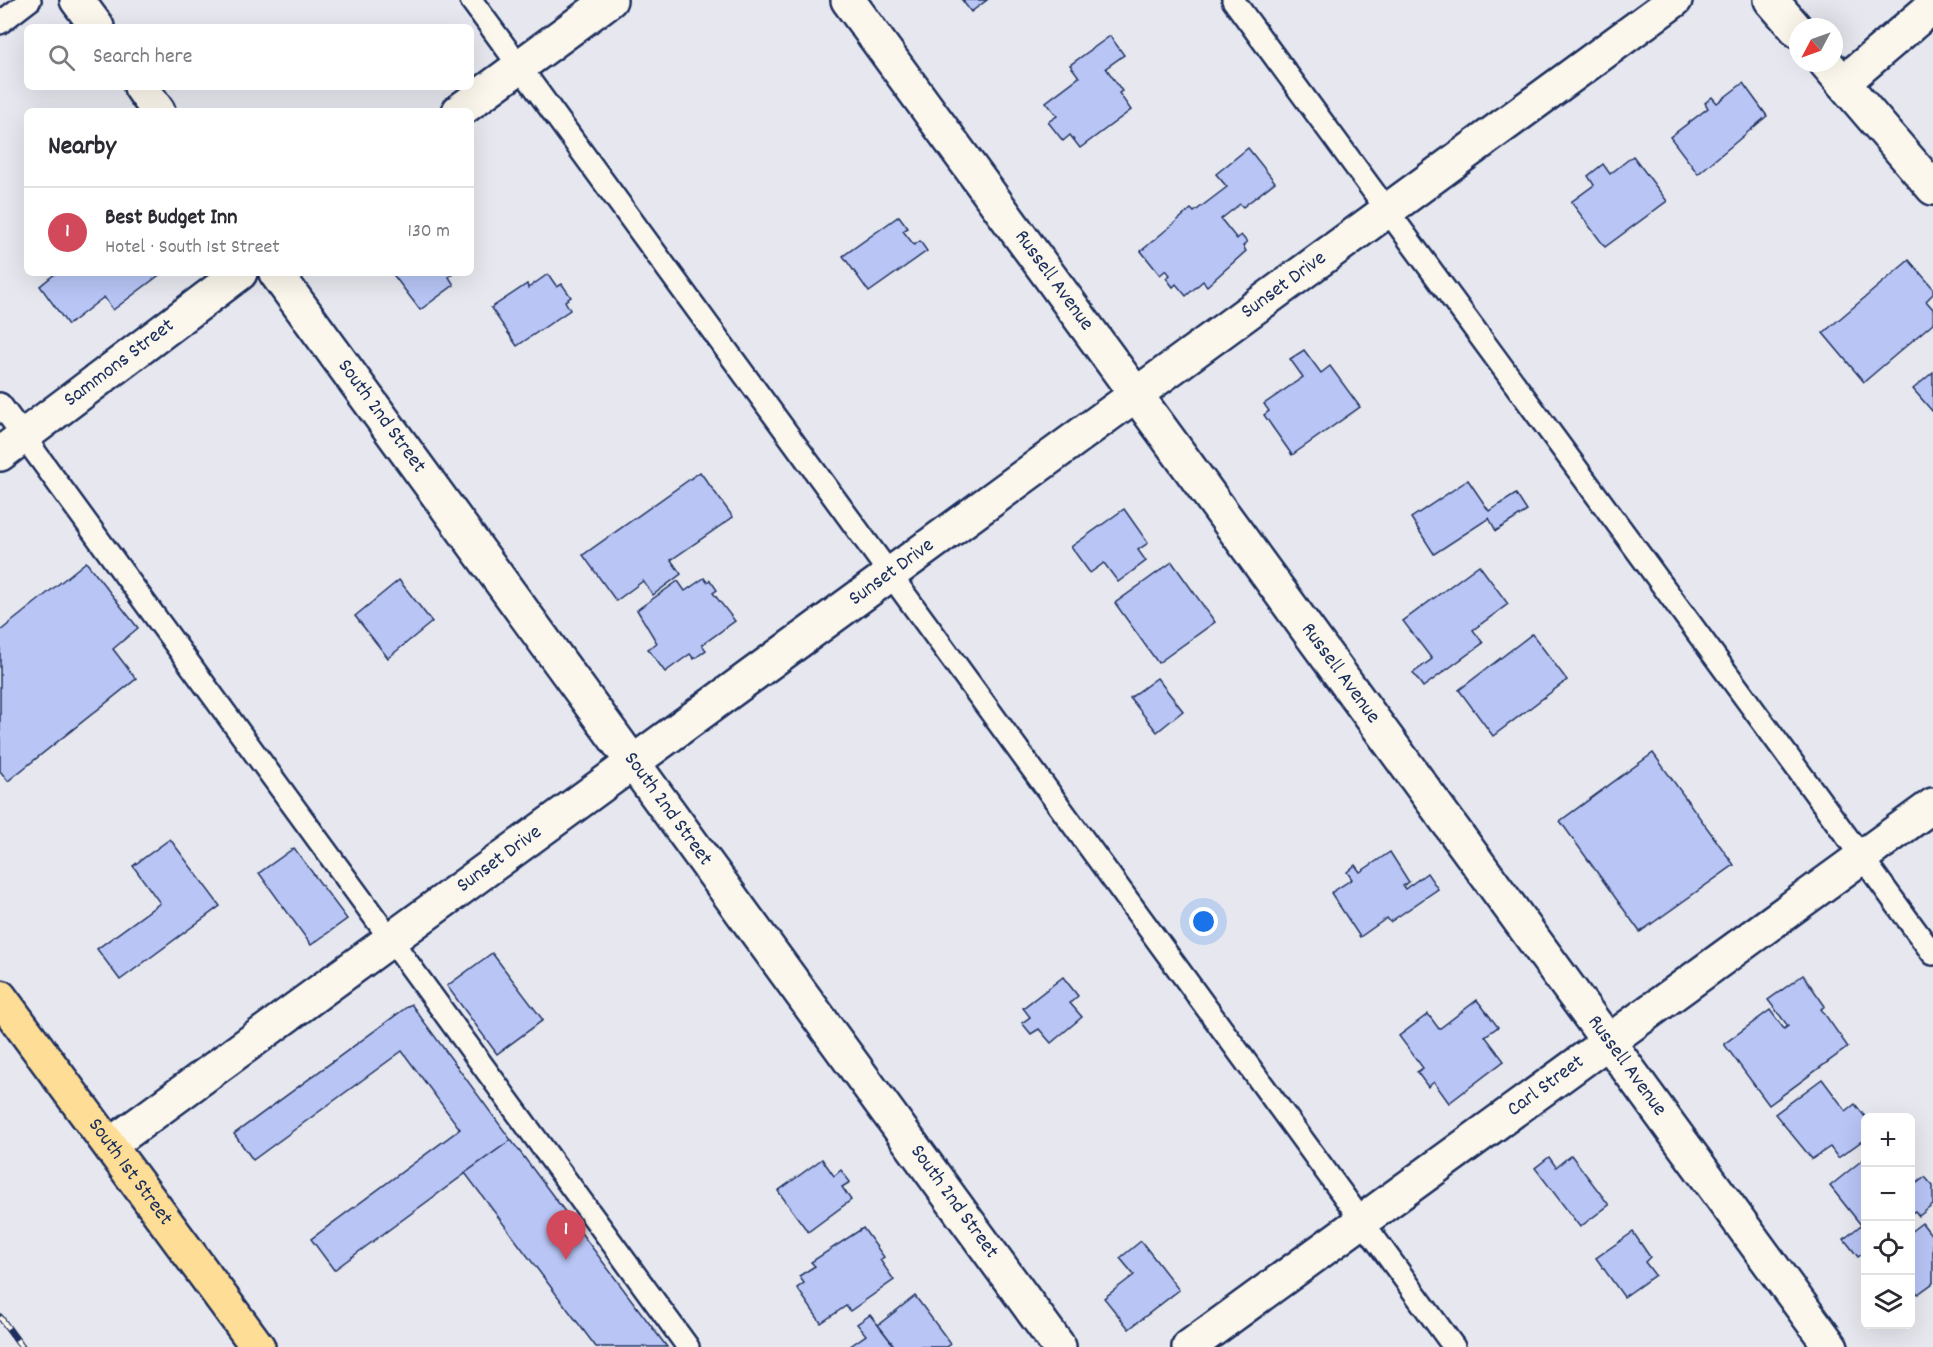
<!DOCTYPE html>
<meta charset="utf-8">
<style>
body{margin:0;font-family:Dekko,sans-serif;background:#f2f2f3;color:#2b2b33}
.controls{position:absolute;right:18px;bottom:18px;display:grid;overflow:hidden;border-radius:9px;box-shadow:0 6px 24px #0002}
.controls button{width:54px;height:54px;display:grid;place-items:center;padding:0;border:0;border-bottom:2px solid #e1e1e2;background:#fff;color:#2b2b33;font:30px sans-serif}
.compass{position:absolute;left:1789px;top:18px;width:54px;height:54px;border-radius:50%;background:#fff;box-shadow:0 6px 24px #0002;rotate:229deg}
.you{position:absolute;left:1204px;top:922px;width:21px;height:21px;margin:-15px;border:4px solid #fff;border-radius:50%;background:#1a73e8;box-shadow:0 0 0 9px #1a73e833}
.badge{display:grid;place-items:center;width:39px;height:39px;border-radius:50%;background:#d1495b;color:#fff;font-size:20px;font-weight:700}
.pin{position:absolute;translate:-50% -50px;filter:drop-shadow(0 2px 3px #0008)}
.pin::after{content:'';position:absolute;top:32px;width:21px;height:18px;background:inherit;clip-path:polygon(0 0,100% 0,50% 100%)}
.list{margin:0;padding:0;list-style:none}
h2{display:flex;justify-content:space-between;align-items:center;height:78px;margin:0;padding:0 24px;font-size:26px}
h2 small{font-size:20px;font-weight:400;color:#7c7c81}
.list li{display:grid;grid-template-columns:39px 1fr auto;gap:18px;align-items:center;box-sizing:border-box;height:90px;padding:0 24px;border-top:2px solid #e1e1e2}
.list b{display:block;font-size:22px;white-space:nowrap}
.list p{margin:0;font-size:20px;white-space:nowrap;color:#7c7c81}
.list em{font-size:20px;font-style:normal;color:#7c7c81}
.icon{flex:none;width:33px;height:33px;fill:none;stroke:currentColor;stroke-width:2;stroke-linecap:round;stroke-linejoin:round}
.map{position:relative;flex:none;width:1933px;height:1347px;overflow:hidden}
.search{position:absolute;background:#fff;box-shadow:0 6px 24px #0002;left:24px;top:24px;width:450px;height:66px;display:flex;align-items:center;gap:15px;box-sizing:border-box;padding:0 21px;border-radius:9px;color:#7c7c81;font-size:22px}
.panel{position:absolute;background:#fff;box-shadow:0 6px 24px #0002;left:24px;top:108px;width:450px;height:168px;border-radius:9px}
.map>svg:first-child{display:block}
.building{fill:#b8c5f5;stroke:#1b2f5e;stroke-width:1.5}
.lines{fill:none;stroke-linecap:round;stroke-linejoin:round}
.service-casing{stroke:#1b2f5e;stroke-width:26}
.minor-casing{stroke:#1b2f5e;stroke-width:38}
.primary-casing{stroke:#1b2f5e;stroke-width:38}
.service{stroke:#fbf7ec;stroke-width:21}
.minor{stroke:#fbf7ec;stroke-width:33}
.primary{stroke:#fedd96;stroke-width:33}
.rail-casing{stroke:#1b2f5e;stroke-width:7}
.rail{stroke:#fbf7ec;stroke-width:4.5;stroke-dasharray:14;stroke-linecap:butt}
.labels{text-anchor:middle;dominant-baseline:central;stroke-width:6;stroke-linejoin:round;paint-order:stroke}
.street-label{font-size:21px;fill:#1b2f5e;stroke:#fbf7ec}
</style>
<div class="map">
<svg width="1933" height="1347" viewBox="0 0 1933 1347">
<rect width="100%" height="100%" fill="#e7e8ef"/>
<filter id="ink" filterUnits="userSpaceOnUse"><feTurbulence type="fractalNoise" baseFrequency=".0167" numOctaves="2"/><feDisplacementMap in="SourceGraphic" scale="12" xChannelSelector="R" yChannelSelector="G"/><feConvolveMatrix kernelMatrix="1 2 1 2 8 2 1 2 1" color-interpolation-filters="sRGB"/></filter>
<g filter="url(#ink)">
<g class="building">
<polygon points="962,0 987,0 971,12"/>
<polygon points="1110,36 1124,55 1106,68 1122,91 1119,93 1131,110 1080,148 1070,135 1063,141 1048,122 1057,116 1046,102 1079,77 1070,65"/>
<polygon points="1743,83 1767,116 1698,174 1670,137 1708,108 1705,103 1712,97 1717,103"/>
<polygon points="1248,148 1275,182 1243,207 1240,204 1221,219 1237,239 1241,235 1247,242 1243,246 1246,251 1207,286 1203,281 1186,296 1176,284 1173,287 1166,278 1170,275 1166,270 1160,275 1141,251 1191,209 1194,212 1227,187 1216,174"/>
<polygon points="1633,156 1667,201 1605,247 1571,202 1594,185 1588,176 1603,164 1610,174"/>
<polygon points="899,216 908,228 903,231 914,245 920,241 927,251 869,292 843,256"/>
<polygon points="1909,260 1933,288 1933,294 1926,301 1933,309 1933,323 1864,382 1823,333"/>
<polygon points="56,273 162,273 113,310 104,297 68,325 40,286"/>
<polygon points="392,273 454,273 449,277 454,285 420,310"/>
<polygon points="548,274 557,287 562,284 571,297 565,301 570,310 517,346 491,308 527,284 528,288"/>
<polygon points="1304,350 1321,373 1330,366 1360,407 1292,455 1264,415 1269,411 1264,404 1303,377 1290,359"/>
<polygon points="1933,372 1933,412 1913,389"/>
<polygon points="700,472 733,517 671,560 681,574 653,595 643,581 616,601 583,555"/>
<polygon points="1468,480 1489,511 1516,494 1527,511 1496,531 1489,518 1434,554 1411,518"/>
<polygon points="1124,509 1148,543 1138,550 1146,561 1118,582 1104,563 1090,573 1071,547"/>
<polygon points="86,562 138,628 113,649 136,679 8,781 0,771 0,631"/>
<polygon points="1172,562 1215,622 1158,663 1115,603"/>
<polygon points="1479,565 1508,604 1473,630 1483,643 1423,687 1413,673 1432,659 1403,621"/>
<polygon points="704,578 707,582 710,580 717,590 713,593 735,621 702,645 706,650 694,659 690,654 665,672 648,649 657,643 637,610 678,581 685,591"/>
<polygon points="399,580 432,622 388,658 355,616"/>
<polygon points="1532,634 1567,680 1493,736 1459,690"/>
<polygon points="1157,678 1183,711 1157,732 1130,698"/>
<polygon points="1653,753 1734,865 1640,932 1560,821"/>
<polygon points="170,839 220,906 120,980 97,949 160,903 133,866"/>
<polygon points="294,848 347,919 311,945 259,873"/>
<polygon points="1390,852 1409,882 1403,886 1405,889 1427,873 1438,889 1390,922 1387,918 1360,937 1331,893 1352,879 1347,872 1355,865 1360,872"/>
<polygon points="492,953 543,1020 497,1054 447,986"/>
<polygon points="1803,975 1825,1006 1821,1009 1848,1047 1769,1105 1724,1044 1770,1010 1784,1029 1788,1026 1768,1000"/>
<polygon points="1063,977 1078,996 1070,1003 1082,1017 1051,1043 1039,1029 1031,1034 1022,1023 1030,1017 1023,1008"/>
<polygon points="1477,1000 1498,1027 1485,1036 1504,1061 1449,1103 1434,1082 1428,1087 1417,1072 1423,1068 1399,1036 1428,1014 1439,1029"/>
<polygon points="411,1004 511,1140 334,1270 311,1239 460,1129 402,1051 253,1160 234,1134"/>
<polygon points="1822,1079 1846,1111 1855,1104 1866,1118 1866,1138 1838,1158 1830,1147 1812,1159 1775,1114"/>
<polygon points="511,1140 667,1347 596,1347 465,1173"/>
<polygon points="1571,1155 1609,1205 1580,1227 1535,1168 1549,1157 1556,1167"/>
<polygon points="1866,1157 1866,1251 1858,1257 1844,1239 1861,1225 1830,1186"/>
<polygon points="822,1159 834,1176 841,1170 850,1182 842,1187 851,1200 808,1232 778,1191"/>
<polygon points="1910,1174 1917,1183 1925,1177 1933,1186 1933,1205 1919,1216 1915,1211 1910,1214"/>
<polygon points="1922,1223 1933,1237 1933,1283 1918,1294 1910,1285 1910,1232"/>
<polygon points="863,1228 884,1257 880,1260 894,1280 850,1311 846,1306 821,1323 797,1288 804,1283 799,1276 815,1266 811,1262"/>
<polygon points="1633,1232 1650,1257 1645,1262 1655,1275 1624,1297 1596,1258"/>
<polygon points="1141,1241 1179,1290 1129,1329 1104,1298 1134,1275 1120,1258"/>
<polygon points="915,1296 951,1344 947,1347 895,1347 878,1325"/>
<polygon points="870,1315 878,1325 895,1347 849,1347 866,1335 857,1324"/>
</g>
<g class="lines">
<g class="service-casing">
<g id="service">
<polyline points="471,0 1454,1347"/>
<polyline points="1233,0 1933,954"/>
<polyline points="0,23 30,0"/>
<polyline points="0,404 688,1347"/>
</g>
</g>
<g class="minor-casing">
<g id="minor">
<polyline points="77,0 97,27"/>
<path id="s1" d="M848 0 1831 1347"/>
<polyline points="1771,0 1798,31"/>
<polyline points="1826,63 1933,188"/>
<polyline points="1843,83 1933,6"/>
<polyline points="141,87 158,111"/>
<polyline points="459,111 610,0"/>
<path id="s2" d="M276 273 1059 1347"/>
<path id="s3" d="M0 454 240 273"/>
<path id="s4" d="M110 1145 1675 0"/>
<path id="s5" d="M1189 1347 1933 805"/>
</g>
</g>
<g class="primary-casing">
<g id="primary">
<path id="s6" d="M0 997 258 1347"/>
</g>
</g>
<use href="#service" class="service"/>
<use href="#minor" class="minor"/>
<use href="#primary" class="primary"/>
<g class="rail-casing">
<polyline id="rail" points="0,1317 22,1347"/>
</g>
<use href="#rail" class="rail"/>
</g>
</g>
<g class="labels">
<g class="street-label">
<text stroke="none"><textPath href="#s1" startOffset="348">Russell Avenue</textPath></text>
<text stroke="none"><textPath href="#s4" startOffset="1455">Sunset Drive</textPath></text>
<text stroke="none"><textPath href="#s3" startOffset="150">Sammons Street</textPath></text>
<text stroke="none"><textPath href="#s2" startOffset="178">South 2nd Street</textPath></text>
<text stroke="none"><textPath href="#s4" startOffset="969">Sunset Drive</textPath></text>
<text stroke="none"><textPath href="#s1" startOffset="834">Russell Avenue</textPath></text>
<text stroke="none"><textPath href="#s2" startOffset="664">South 2nd Street</textPath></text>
<text stroke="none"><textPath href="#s4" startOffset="483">Sunset Drive</textPath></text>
<text stroke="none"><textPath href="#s1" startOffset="1320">Russell Avenue</textPath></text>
<text stroke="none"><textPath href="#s5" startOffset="442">Carl Street</textPath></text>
<text stroke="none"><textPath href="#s6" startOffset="218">South 1st Street</textPath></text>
<text stroke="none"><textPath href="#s2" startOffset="1150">South 2nd Street</textPath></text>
</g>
</g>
</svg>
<div class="controls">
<button>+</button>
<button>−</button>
<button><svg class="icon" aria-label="locate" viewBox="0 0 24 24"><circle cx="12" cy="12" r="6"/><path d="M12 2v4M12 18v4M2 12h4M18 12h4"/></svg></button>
<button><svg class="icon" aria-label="layers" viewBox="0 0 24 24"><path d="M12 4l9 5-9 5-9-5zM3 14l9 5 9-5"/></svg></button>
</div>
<svg class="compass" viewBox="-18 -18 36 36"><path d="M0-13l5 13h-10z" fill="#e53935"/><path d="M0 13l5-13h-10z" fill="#7c7c81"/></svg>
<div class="you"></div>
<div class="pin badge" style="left:566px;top:1260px">1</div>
<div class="search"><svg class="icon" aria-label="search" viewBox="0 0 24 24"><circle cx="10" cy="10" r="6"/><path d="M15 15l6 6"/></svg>Search here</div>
<section class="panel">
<h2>Nearby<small></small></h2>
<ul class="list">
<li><span class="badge">1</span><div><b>Best Budget Inn</b><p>Hotel · South 1st Street</p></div><em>130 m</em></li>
</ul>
</section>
</div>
